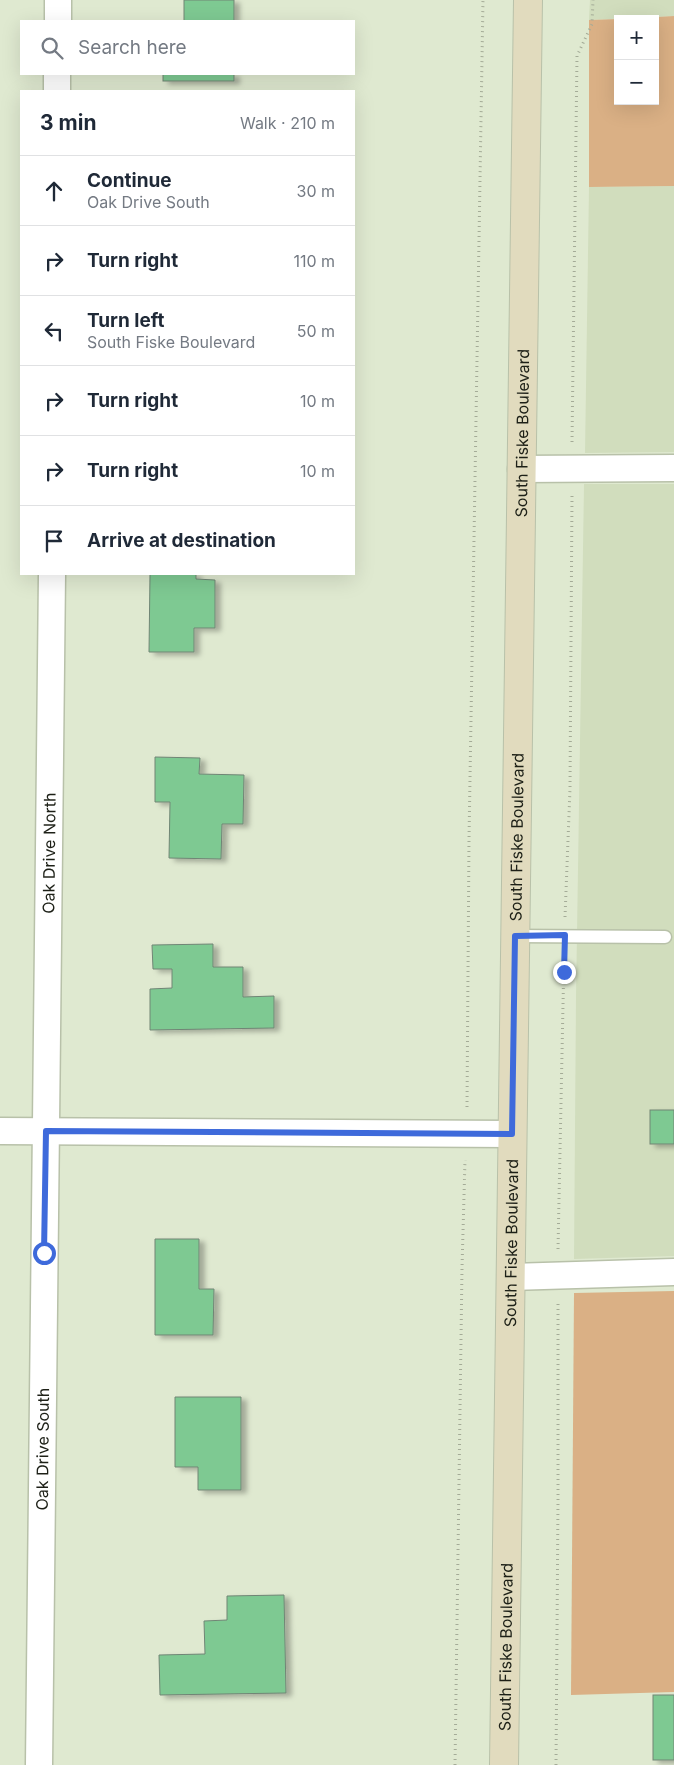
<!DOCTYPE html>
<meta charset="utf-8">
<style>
body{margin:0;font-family:Inter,sans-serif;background:#f6f6f7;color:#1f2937}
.controls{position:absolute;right:15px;top:15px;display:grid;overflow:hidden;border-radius:0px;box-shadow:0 5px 20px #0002}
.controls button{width:45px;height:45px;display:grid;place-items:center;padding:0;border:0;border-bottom:1px solid #e0e1e3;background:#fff;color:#1f2937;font:25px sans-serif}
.stop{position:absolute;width:15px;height:15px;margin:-11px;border:4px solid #3e6adb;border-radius:50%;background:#fff}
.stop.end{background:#3e6adb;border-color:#fff;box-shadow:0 1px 5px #0008}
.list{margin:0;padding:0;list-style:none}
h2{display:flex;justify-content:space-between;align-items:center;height:65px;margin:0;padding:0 20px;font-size:21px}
h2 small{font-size:16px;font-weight:400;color:#747a83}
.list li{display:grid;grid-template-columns:32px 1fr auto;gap:15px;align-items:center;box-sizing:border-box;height:70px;padding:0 20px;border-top:1px solid #e0e1e3}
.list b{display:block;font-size:19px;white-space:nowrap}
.list p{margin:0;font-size:16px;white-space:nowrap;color:#747a83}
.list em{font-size:16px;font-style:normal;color:#747a83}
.icon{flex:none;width:28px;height:28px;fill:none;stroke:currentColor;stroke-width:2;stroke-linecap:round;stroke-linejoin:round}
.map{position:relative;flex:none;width:674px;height:1765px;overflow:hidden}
.search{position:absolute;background:#fff;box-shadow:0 5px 20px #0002;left:20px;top:20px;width:335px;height:55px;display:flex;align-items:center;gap:12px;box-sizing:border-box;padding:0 18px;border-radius:0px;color:#747a83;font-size:19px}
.panel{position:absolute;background:#fff;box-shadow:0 5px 20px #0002;left:20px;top:90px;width:335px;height:485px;border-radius:0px}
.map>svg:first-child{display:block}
.built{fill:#d1ddbd}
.green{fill:#dab085}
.building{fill:#7ec992;stroke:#708575;filter:url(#shadow)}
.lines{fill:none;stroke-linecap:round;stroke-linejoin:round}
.lane-casing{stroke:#b8c1a9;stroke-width:15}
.street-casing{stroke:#b8c1a9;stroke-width:29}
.secondary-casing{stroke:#b8c1a9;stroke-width:30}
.path{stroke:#a4ab97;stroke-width:3;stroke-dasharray:1 4;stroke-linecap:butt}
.lane{stroke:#fff;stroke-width:12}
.street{stroke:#fff;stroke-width:26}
.secondary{stroke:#e1dbbe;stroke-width:28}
.route{stroke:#3e6adb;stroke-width:6}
.labels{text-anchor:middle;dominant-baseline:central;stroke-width:4.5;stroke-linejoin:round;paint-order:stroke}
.street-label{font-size:16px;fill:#1d2017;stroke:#fff}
</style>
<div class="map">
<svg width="674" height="1765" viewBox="0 0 674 1765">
<defs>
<filter id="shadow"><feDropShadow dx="5.5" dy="3" stdDeviation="2.5" flood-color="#0004"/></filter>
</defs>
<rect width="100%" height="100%" fill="#dfe9d0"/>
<g class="built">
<polygon points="590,0 674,0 674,16 589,20"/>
<polygon points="674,186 674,452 585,453 589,187"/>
<polygon points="584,484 674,484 674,1256 574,1259 576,997"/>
</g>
<g class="green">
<polygon points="674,16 674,186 589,187 589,20 618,19 618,101 655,101 655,19 621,19"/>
<polygon points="674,1291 674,1692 571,1695 574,1293"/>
</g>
<g class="building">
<rect x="184" y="0" width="50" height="21"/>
<rect x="163" y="74" width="71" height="7"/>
<polygon points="150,574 196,574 196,579 215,580 215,628 194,628 194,652 149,652"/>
<polygon points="155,757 200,758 199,774 244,775 243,824 222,824 221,859 169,858 170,802 155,802"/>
<polygon points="213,944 213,967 243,967 243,997 274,996 274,1028 150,1030 150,989 172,988 172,969 153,969 152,945"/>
<rect x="650" y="1110" width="24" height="34"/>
<polygon points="155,1239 199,1239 199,1289 214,1289 213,1335 155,1335"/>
<polygon points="175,1397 241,1397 241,1490 198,1490 198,1467 175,1467"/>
<polygon points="284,1595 286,1693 160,1695 159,1655 205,1654 204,1621 227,1620 227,1596"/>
<rect x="653" y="1695" width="21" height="65"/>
</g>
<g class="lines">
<g class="lane-casing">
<polyline id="lane" points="515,936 665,937"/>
</g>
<g class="street-casing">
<g id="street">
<polyline points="58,21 58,0"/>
<polyline points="57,91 57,74"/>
<polyline points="521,469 674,468"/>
<polyline points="0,1131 512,1134"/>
<polyline points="511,1277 674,1272"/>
<path id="s1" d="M39 1765 52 574"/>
</g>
</g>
<g class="secondary-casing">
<g id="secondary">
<path id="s2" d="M504 1765 528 0"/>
</g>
</g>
<g class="path">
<polyline points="572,442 577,56 592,24 593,0"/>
<polyline points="565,917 570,789 572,496"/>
<polyline points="467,1107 469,839 483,0"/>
<polyline points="558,1249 564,956"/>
<polyline points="455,1765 462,1268 465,1160"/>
<polyline points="556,1765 558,1500 558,1303"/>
</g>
<use href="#lane" class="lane"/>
<use href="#street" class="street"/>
<use href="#secondary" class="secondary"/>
</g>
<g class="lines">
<polyline class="route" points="44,1253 46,1131 512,1134 515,936 565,935 564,972"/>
</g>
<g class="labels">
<g class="street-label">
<text stroke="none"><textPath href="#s2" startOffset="1332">South Fiske Boulevard</textPath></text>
<text stroke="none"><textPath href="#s2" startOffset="928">South Fiske Boulevard</textPath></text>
<text stroke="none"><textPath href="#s1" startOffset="912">Oak Drive North</textPath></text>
<text stroke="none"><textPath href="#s2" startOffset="522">South Fiske Boulevard</textPath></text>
<text stroke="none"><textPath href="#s1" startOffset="316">Oak Drive South</textPath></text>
<text stroke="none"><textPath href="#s2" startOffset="118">South Fiske Boulevard</textPath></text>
</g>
</g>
</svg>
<div class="controls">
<button>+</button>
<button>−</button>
</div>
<div class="stop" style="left:44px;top:1253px"></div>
<div class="stop end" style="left:564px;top:972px"></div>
<div class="search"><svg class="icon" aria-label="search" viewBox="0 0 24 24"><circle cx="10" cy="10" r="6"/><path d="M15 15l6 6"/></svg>Search here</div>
<section class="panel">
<h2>3 min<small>Walk · 210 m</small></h2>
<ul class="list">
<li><svg class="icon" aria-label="ahead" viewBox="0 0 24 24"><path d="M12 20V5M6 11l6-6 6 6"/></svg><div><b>Continue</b><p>Oak Drive South</p></div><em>30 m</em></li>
<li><svg class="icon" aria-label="right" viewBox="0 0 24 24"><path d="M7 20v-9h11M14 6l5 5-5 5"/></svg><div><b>Turn right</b></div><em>110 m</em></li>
<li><svg class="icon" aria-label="left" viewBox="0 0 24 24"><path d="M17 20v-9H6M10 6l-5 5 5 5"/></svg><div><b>Turn left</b><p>South Fiske Boulevard</p></div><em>50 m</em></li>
<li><svg class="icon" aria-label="right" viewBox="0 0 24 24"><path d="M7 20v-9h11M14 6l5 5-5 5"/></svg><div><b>Turn right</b></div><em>10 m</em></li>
<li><svg class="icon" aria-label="right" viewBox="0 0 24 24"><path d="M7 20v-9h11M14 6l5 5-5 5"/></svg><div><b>Turn right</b></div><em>10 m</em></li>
<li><svg class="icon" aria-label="arrive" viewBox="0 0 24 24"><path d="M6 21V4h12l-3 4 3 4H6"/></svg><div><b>Arrive at destination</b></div></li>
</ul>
</section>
</div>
